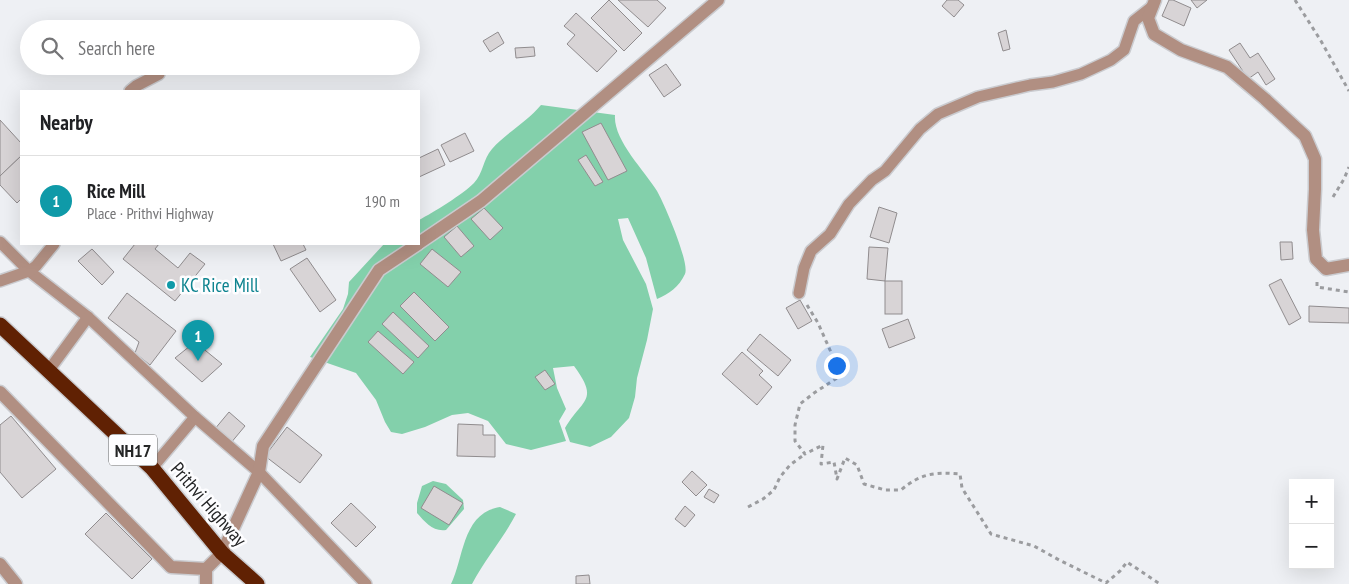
<!DOCTYPE html>
<meta charset="utf-8">
<style>
body{margin:0;font-family:"PT Sans Narrow",sans-serif;background:#f6f6f6;color:#202124}
.controls{position:absolute;right:15px;bottom:15px;display:grid;overflow:hidden;border-radius:0px;box-shadow:0 5px 20px #0002}
.controls button{width:45px;height:45px;display:grid;place-items:center;padding:0;border:0;border-bottom:1px solid #e0e0e0;background:#fff;color:#202124;font:25px sans-serif}
.you{position:absolute;left:836px;top:365px;width:18px;height:18px;margin:-12px;border:4px solid #fff;border-radius:50%;background:#1a73e8;box-shadow:0 0 0 8px #1a73e833}
.badge{display:grid;place-items:center;width:32px;height:32px;border-radius:50%;background:#0f766e;color:#fff;font-size:16px;font-weight:700}
.pin{position:absolute;translate:-50% -41px;filter:drop-shadow(0 1px 2px #0008)}
.pin::after{content:'';position:absolute;top:26px;width:18px;height:15px;background:inherit;clip-path:polygon(0 0,100% 0,50% 100%)}
.list{margin:0;padding:0;list-style:none}
h2{display:flex;justify-content:space-between;align-items:center;height:65px;margin:0;padding:0 20px;font-size:21px}
h2 small{font-size:16px;font-weight:400;color:#757577}
.list li{display:grid;grid-template-columns:32px 1fr auto;gap:15px;align-items:center;box-sizing:border-box;height:90px;padding:0 20px;border-top:1px solid #e0e0e0}
.list b{display:block;font-size:19px;white-space:nowrap}
.list p{margin:0;font-size:16px;white-space:nowrap;color:#757577}
.list em{font-size:16px;font-style:normal;color:#757577}
.icon{flex:none;width:28px;height:28px;fill:none;stroke:currentColor;stroke-width:2;stroke-linecap:round;stroke-linejoin:round}
.map{position:relative;flex:none;width:1349px;height:584px;overflow:hidden}
.search{position:absolute;background:#fff;box-shadow:0 5px 20px #0002;left:20px;top:20px;width:400px;height:55px;display:flex;align-items:center;gap:12px;box-sizing:border-box;padding:0 18px;border-radius:28px;color:#757577;font-size:19px}
.panel{position:absolute;background:#fff;box-shadow:0 5px 20px #0002;left:20px;top:90px;width:400px;height:155px;border-radius:0px}
.map>svg:first-child{display:block}
.green{fill:#83d0ab}
.building{fill:#d8d4d6;stroke:#908c8e}
.lines{fill:none;stroke-linecap:round;stroke-linejoin:round}
.lane-casing{stroke:#cacbcf;stroke-width:14}
.street-casing{stroke:#cacbcf;stroke-width:15}
.highway-casing{stroke:#cacbcf;stroke-width:18}
.path{stroke:#9b9c9f;stroke-width:3;stroke-dasharray:4 4;stroke-linecap:butt}
.lane{stroke:#b18f82;stroke-width:11}
.street{stroke:#b18f82;stroke-width:12}
.highway{stroke:#602103;stroke-width:15}
.culture-dot{fill:#0f9aa8;stroke:#fdfdff;stroke-width:2}
.labels{text-anchor:middle;dominant-baseline:central;stroke-width:5;stroke-linejoin:round;paint-order:stroke}
.shield{fill:#fdfdff;stroke:#656667;stroke-width:1}
.shield-label{font-size:18px;font-weight:bold;fill:#242526}
.culture-label{font-size:19px;fill:#0d838f;stroke:#fdfdff;text-anchor:start}
.street-label{font-size:19px;fill:#242526;stroke:#fdfdff}
</style>
<div class="map">
<svg width="1349" height="584" viewBox="0 0 1349 584">
<rect width="100%" height="100%" fill="#eef0f4"/>
<g class="green">
<path d="M541 105 615 115C613 140 644 170 657 191 664 203 690 263 685 274 679 287 669 294 657 299L646 258 628 218 618 219 623 240 646 284 653 309 647 340 637 378 635 397 629 418 611 437 590 447 570 442 565 428C582 399 600 401 574 366L553 368 557 388 566 409 559 421 566 441 531 450 506 444 488 421 468 413 452 415 425 427 402 434 391 432 385 422 376 400 356 373 310 357 343 309 348 294 349 282 384 244H419V220C434 212 462 195 474 183 483 174 483 159 492 149 506 133 527 122 541 105Z"/>
<path d="M433 481 446 484 463 500 464 509 446 530C433 532 425 522 417 513V503L422 486Z"/>
<path d="M500 507 516 514C503 539 485 559 472 584H451C464 558 462 513 500 507Z"/>
</g>
<g class="building">
<polygon points="609,0 642,33 624,51 591,18"/>
<polygon points="618,0 657,0 666,8 648,27"/>
<polygon points="947,0 958,0 964,5 954,17 942,6"/>
<polygon points="1169,0 1173,0 1191,8 1184,26 1162,16"/>
<polygon points="1191,0 1207,0 1197,8"/>
<polygon points="576,13 617,51 597,72 567,44 575,35 564,26"/>
<polygon points="1006,30 1010,49 1003,51 998,33"/>
<polygon points="498,32 504,43 490,52 483,41"/>
<polygon points="1240,43 1250,58 1258,53 1275,79 1266,85 1258,72 1248,79 1229,50"/>
<polygon points="534,47 535,56 516,58 515,48"/>
<polygon points="666,64 681,85 664,97 649,75"/>
<polygon points="0,120 21,143 21,156 0,176"/>
<polygon points="601,123 627,171 608,180 582,132"/>
<polygon points="465,133 474,151 450,162 441,145"/>
<polygon points="438,149 445,165 419,177 419,158"/>
<polygon points="586,155 603,182 595,186 578,160"/>
<polygon points="21,156 21,199 17,203 0,185 0,176"/>
<polygon points="879,207 897,213 889,243 870,237"/>
<polygon points="484,208 503,228 490,240 471,219"/>
<polygon points="457,226 474,246 461,257 444,237"/>
<polygon points="1280,242 1292,242 1293,259 1281,260"/>
<polygon points="135,244 159,244 155,249 178,268 190,253 205,264 175,301 123,259"/>
<polygon points="273,244 303,244 306,250 281,261"/>
<polygon points="869,247 888,248 885,281 867,279"/>
<polygon points="92,249 114,272 102,285 78,261"/>
<polygon points="432,249 461,272 448,287 420,264"/>
<polygon points="307,258 336,300 320,312 290,269"/>
<polygon points="1281,279 1301,318 1289,325 1269,285"/>
<rect x="885" y="281" width="17" height="33"/>
<polygon points="414,292 449,327 435,341 400,306"/>
<polygon points="127,293 176,331 150,365 135,353 139,342 108,318"/>
<polygon points="800,300 812,321 798,329 786,308"/>
<polygon points="1309,306 1349,308 1349,323 1309,322"/>
<polygon points="393,312 429,346 418,358 382,324"/>
<polygon points="908,319 915,338 889,348 882,329"/>
<polygon points="378,331 414,362 403,374 368,342"/>
<polygon points="760,334 791,360 778,376 747,350"/>
<polygon points="195,342 222,364 202,382 175,358"/>
<polygon points="742,352 763,371 759,375 772,387 757,405 722,374"/>
<polygon points="545,370 555,384 545,390 535,377"/>
<polygon points="229,412 245,426 230,444 214,430"/>
<polygon points="11,416 56,469 22,498 0,472 0,425"/>
<polygon points="458,424 483,425 483,435 495,435 495,457 457,456"/>
<polygon points="287,427 322,455 300,483 265,456"/>
<polygon points="692,471 707,485 696,496 682,482"/>
<polygon points="434,486 463,503 449,525 421,508"/>
<polygon points="709,489 719,495 714,503 704,497"/>
<polygon points="351,503 376,527 356,547 331,523"/>
<polygon points="685,506 695,515 685,527 675,519"/>
<polygon points="106,513 152,559 132,579 85,534"/>
<polygon points="589,575 590,584 576,584 576,576"/>
</g>
<g class="lines">
<g class="lane-casing">
<g id="lane">
<polyline points="130,91 136,86 159,74"/>
<polyline points="0,242 29,271 88,317 195,417 152,468"/>
<polyline points="0,281 29,271 36,266 54,244"/>
<polyline points="799,293 804,268 811,251 830,234 849,204 872,180 885,171 920,129 938,114 978,97 1030,85 1053,82 1081,74 1111,60 1124,50 1134,21 1153,6"/>
<polyline points="49,370 88,317"/>
<polyline points="195,417 259,472 366,584"/>
</g>
</g>
<g class="street-casing">
<g id="street">
<polyline points="1155,0 1148,18 1154,34 1181,50 1227,67 1265,99 1305,136 1315,159 1315,189 1313,230 1316,259 1326,269 1349,265"/>
<polyline points="419,243 481,201 718,0"/>
<polyline points="0,392 171,567 206,569"/>
<polyline points="0,564 16,584"/>
<polyline points="206,584 206,569 222,553 259,472 263,446 379,270 418,244"/>
</g>
</g>
<g class="highway-casing">
<polyline id="highway" points="0,325 152,468 222,553 257,584"/>
</g>
<g class="path">
<polyline points="1295,0 1321,41 1349,91"/>
<polyline points="1333,197 1344,179 1349,167"/>
<polyline points="1317,282 1317,287 1349,292"/>
<path d="M807 305 818 323 834 359 837 378 814 393 800 404 795 425V441L805 454 823 445 821 464 834 462 837 479 845 458 857 465 864 484 885 490H901C921 473 935 472 960 474L962 488 991 534 1034 546 1061 561 1106 583 1120 571 1127 562 1160 584"/>
<polyline points="748,507 763,499 774,490 780,477 790,465 805,454"/>
</g>
<use href="#lane" class="lane"/>
<use href="#street" class="street"/>
<use href="#highway" class="highway"/>
</g>
<circle class="culture-dot" cx="171" cy="285" r="5"/>
<g class="labels">
<rect class="shield" x="109" y="434.5" width="48" height="31" rx="4"/>
<g class="shield-label">
<text x="133" y="450">NH17</text>
</g>
<g class="culture-label">
<text x="181" y="285">KC Rice Mill</text>
</g>
<g class="street-label">
<text transform="translate(209 504) rotate(49)">Prithvi Highway</text>
</g>
</g>
</svg>
<div class="controls">
<button>+</button>
<button>−</button>
</div>
<div class="you"></div>
<div class="pin badge" style="left:198px;top:361px;background:#0f9aa8">1</div>
<div class="search"><svg class="icon" aria-label="search" viewBox="0 0 24 24"><circle cx="10" cy="10" r="6"/><path d="M15 15l6 6"/></svg>Search here</div>
<section class="panel">
<h2>Nearby<small></small></h2>
<ul class="list">
<li><span class="badge" style="background:#0f9aa8">1</span><div><b>Rice Mill</b><p>Place · Prithvi Highway</p></div><em>190 m</em></li>
</ul>
</section>
</div>
